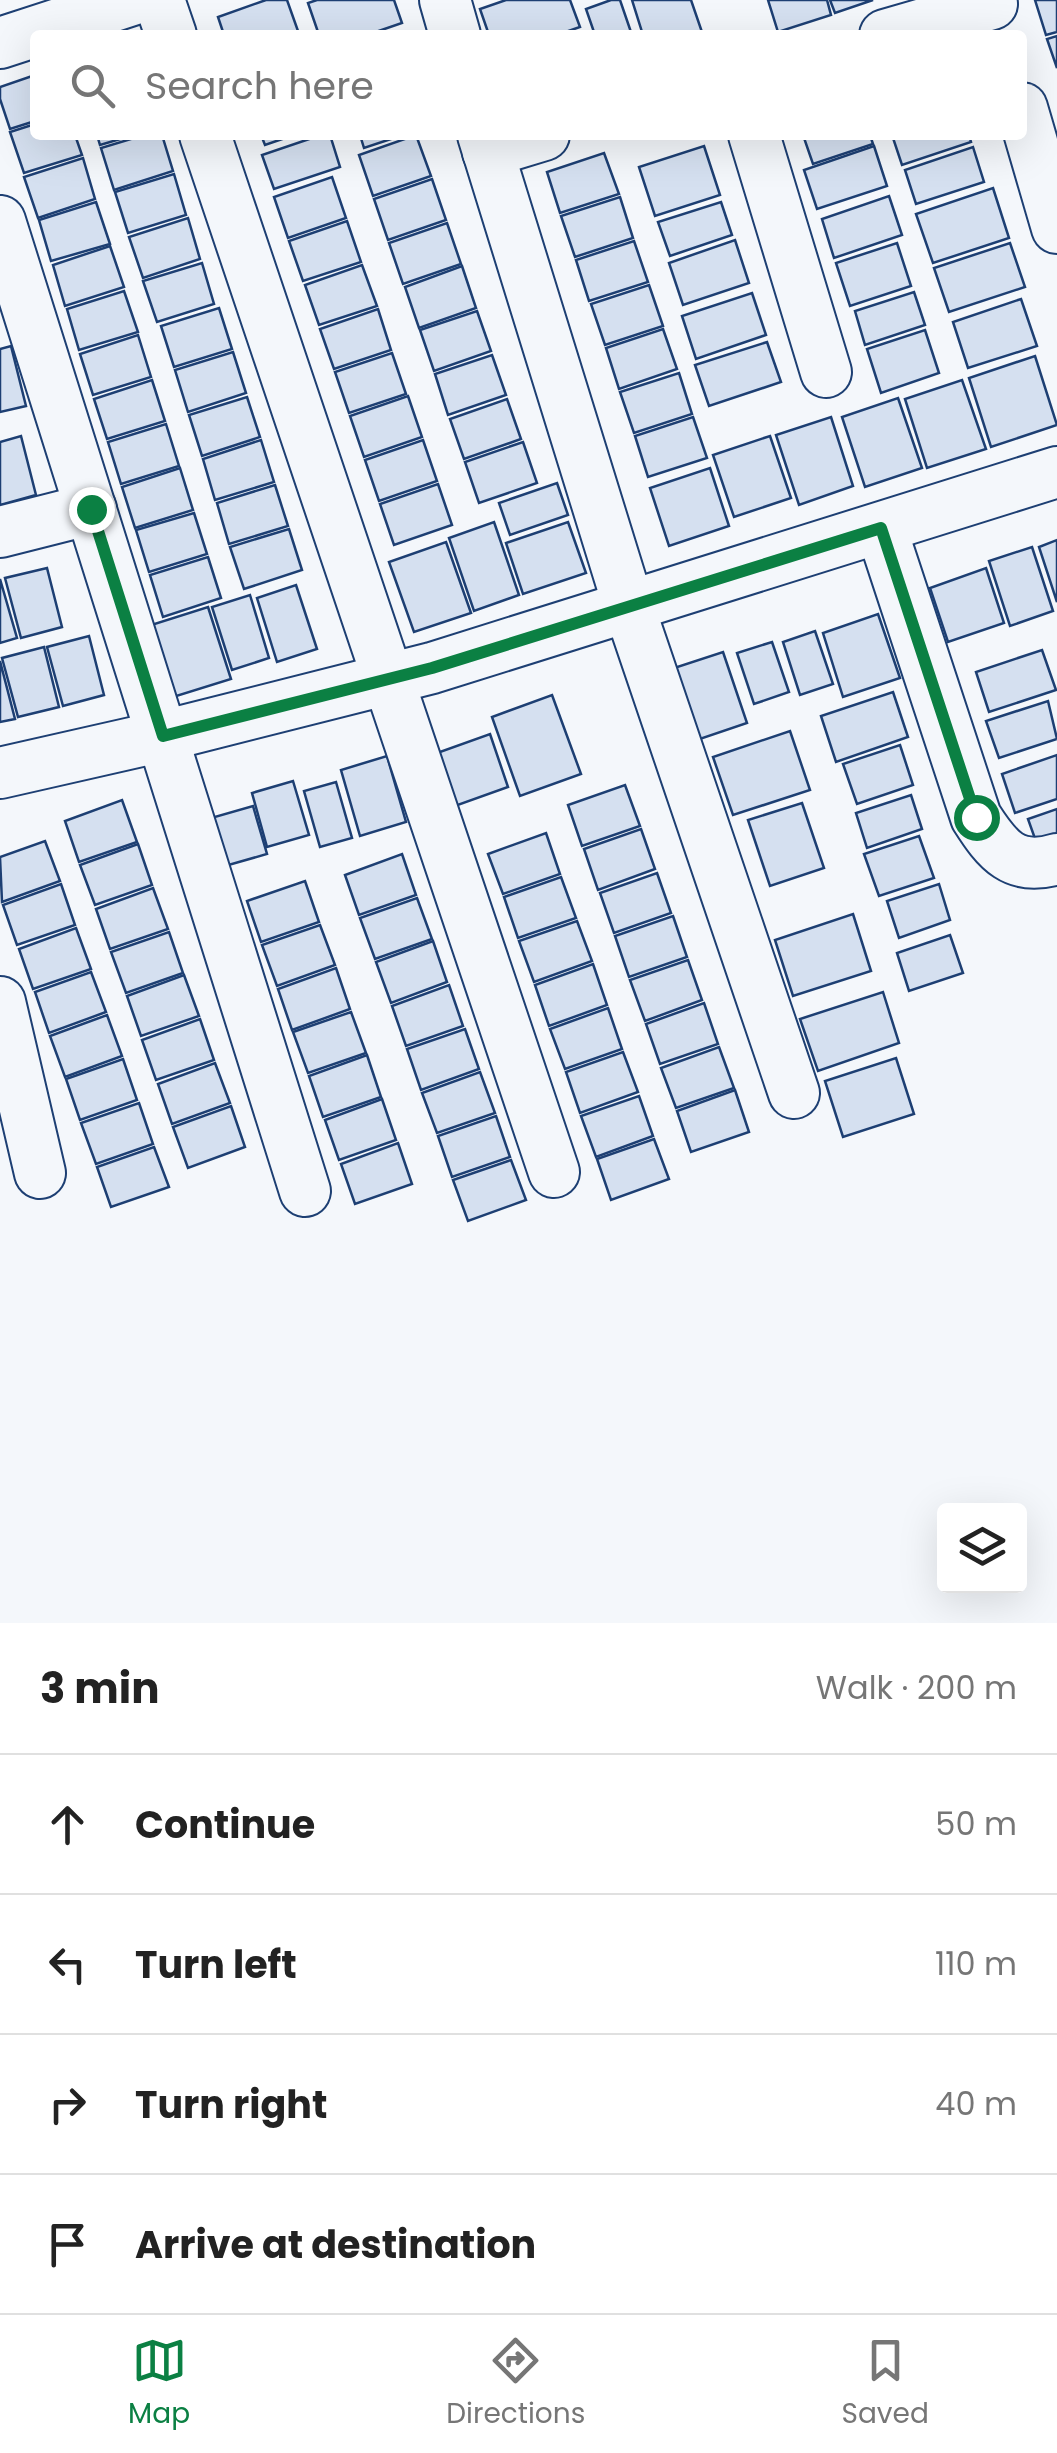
<!DOCTYPE html>
<meta charset="utf-8">
<style>
body{margin:0;font-family:Poppins,sans-serif;background:#f6f6f6;color:#222}
.controls{position:absolute;right:30px;bottom:30px;display:grid;overflow:hidden;border-radius:10px;box-shadow:0 10px 40px #0002}
.controls button{width:90px;height:90px;display:grid;place-items:center;padding:0;border:0;border-bottom:2px solid #e0e0e0;background:#fff;color:#222;font:50px sans-serif}
.stop{position:absolute;width:30px;height:30px;margin:-22px;border:8px solid #0b8043;border-radius:50%;background:#fff}
.stop.end{background:#0b8043;border-color:#fff;box-shadow:0 2px 10px #0008}
.list{margin:0;padding:0;list-style:none}
h2{display:flex;justify-content:space-between;align-items:center;height:130px;margin:0;padding:0 40px;font-size:42px}
h2 small{font-size:32px;font-weight:400;color:#767676}
.list li{display:grid;grid-template-columns:65px 1fr auto;gap:30px;align-items:center;box-sizing:border-box;height:140px;padding:0 40px;border-top:2px solid #e0e0e0}
.list b{display:block;font-size:38px;white-space:nowrap}
.list em{font-size:32px;font-style:normal;color:#767676}
.icon{flex:none;width:55px;height:55px;fill:none;stroke:currentColor;stroke-width:2;stroke-linecap:round;stroke-linejoin:round}
.map{position:relative;flex:none;width:1057px;height:1623px;overflow:hidden}
.search{position:absolute;background:#fff;box-shadow:0 10px 40px #0002;left:30px;right:30px;top:30px;height:110px;display:flex;align-items:center;gap:25px;box-sizing:border-box;padding:0 35px;border-radius:10px;color:#767676;font-size:38px}
.sheet{height:690px;background:#fff}
nav{display:flex;justify-content:space-around;align-items:center;box-sizing:border-box;height:140px;border-top:2px solid #e0e0e0;background:#fff;font-size:28px;color:#767676}
nav a{display:grid;justify-items:center;gap:5px}
nav .on{color:#0b8043}
.map>svg:first-child{display:block}
.building{fill:#d5e0f0;stroke:#1d3f73;stroke-width:2.5}
.lines{fill:none;stroke-linecap:round;stroke-linejoin:round}
.minor-casing{stroke:#1d3f73;stroke-width:54}
.minor{stroke:#f4f7fb;stroke-width:50}
.route{stroke:#0b8043;stroke-width:12}
</style>
<div class="map">
<svg width="1057" height="1623" viewBox="0 0 1057 1623">
<rect width="100%" height="100%" fill="#f4f7fb"/>
<g class="building">
<polygon points="266,0 287,0 298,31 287,35 224,35 218,17"/>
<polygon points="317,0 394,0 402,23 367,35 319,35 308,3"/>
<polygon points="506,0 570,0 580,27 557,35 489,35 480,9"/>
<polygon points="611,0 620,0 632,35 595,35 586,9"/>
<polygon points="632,0 691,0 703,35 643,35"/>
<polygon points="768,0 827,0 831,15 778,32"/>
<polygon points="830,0 873,0 835,13"/>
<polygon points="1035,0 1057,0 1057,32 1046,35"/>
<polygon points="1057,36 1057,68 1047,39"/>
<polygon points="35,75 35,121 10,129 0,99 0,87"/>
<polygon points="35,124 35,135 75,135 82,155 24,173 10,132"/>
<polygon points="97,135 134,135 100,145"/>
<polygon points="144,135 162,135 173,171 114,190 101,148"/>
<polygon points="261,135 294,135 265,145"/>
<polygon points="321,135 330,135 340,167 274,189 262,155"/>
<polygon points="360,135 403,135 364,148"/>
<polygon points="416,135 431,176 373,196 359,155"/>
<polygon points="803,135 870,135 873,144 813,164"/>
<polygon points="892,135 969,135 971,142 902,165"/>
<polygon points="704,146 720,195 655,216 639,167"/>
<polygon points="874,146 887,186 817,209 804,170"/>
<polygon points="973,147 984,182 916,204 905,170"/>
<polygon points="604,153 619,194 560,213 547,172"/>
<polygon points="83,158 95,199 38,218 24,177"/>
<polygon points="174,174 186,215 128,233 115,192"/>
<polygon points="332,177 346,218 288,238 274,197"/>
<polygon points="432,179 446,220 388,240 374,199"/>
<polygon points="993,188 1009,238 933,263 916,214"/>
<polygon points="889,196 902,235 834,258 822,219"/>
<polygon points="620,197 633,238 575,257 561,216"/>
<polygon points="96,202 110,244 51,261 39,220"/>
<polygon points="721,202 732,235 670,256 658,222"/>
<polygon points="188,218 200,259 143,278 129,237"/>
<polygon points="347,221 361,262 303,281 289,241"/>
<polygon points="447,223 461,264 403,284 389,243"/>
<polygon points="735,240 749,283 683,305 669,263"/>
<polygon points="634,241 648,282 589,301 576,260"/>
<polygon points="897,243 911,286 850,306 836,263"/>
<polygon points="1010,243 1025,287 949,312 934,268"/>
<polygon points="110,246 124,287 65,306 53,265"/>
<polygon points="202,263 214,304 157,322 143,281"/>
<polygon points="362,265 377,306 319,325 305,285"/>
<polygon points="462,266 476,308 419,328 405,287"/>
<polygon points="649,285 663,326 605,345 591,304"/>
<polygon points="124,291 138,332 79,350 67,309"/>
<polygon points="914,292 925,325 865,345 855,311"/>
<polygon points="752,293 766,335 696,359 682,316"/>
<polygon points="1021,299 1037,346 968,368 953,322"/>
<polygon points="219,308 232,349 174,367 161,326"/>
<polygon points="378,309 391,350 334,369 320,329"/>
<polygon points="477,311 491,351 434,371 420,330"/>
<polygon points="663,329 677,369 619,389 606,348"/>
<polygon points="925,330 939,373 881,393 867,349"/>
<polygon points="138,335 151,377 93,395 80,354"/>
<polygon points="767,342 781,382 709,406 695,365"/>
<polygon points="11,346 26,406 0,412 0,349"/>
<polygon points="233,352 246,393 188,412 175,370"/>
<polygon points="392,353 406,394 349,413 335,372"/>
<polygon points="492,355 506,395 448,415 435,374"/>
<polygon points="1035,356 1057,425 991,447 969,378"/>
<polygon points="679,373 692,414 634,433 620,392"/>
<polygon points="152,380 165,421 107,439 94,399"/>
<polygon points="962,380 986,449 927,468 905,399"/>
<polygon points="408,396 422,437 364,457 350,416"/>
<polygon points="247,397 260,437 202,456 189,415"/>
<polygon points="898,398 922,468 865,487 842,417"/>
<polygon points="507,399 521,439 464,459 450,419"/>
<polygon points="693,417 707,458 648,477 635,436"/>
<polygon points="831,417 853,486 799,505 776,435"/>
<polygon points="166,424 179,466 121,484 108,442"/>
<polygon points="21,436 36,495 0,505 0,442"/>
<polygon points="770,436 791,498 734,517 713,455"/>
<polygon points="261,440 274,482 215,500 203,459"/>
<polygon points="423,440 437,481 379,501 365,460"/>
<polygon points="523,442 537,483 479,503 465,462"/>
<polygon points="180,468 193,510 135,528 122,487"/>
<polygon points="710,468 729,526 669,546 650,488"/>
<polygon points="557,483 568,515 510,535 499,503"/>
<polygon points="438,484 452,525 394,545 380,504"/>
<polygon points="275,485 288,526 229,544 217,503"/>
<polygon points="194,513 207,554 149,572 136,530"/>
<polygon points="494,522 519,595 474,611 449,538"/>
<polygon points="568,522 586,573 523,594 506,543"/>
<polygon points="289,529 302,570 244,589 230,547"/>
<polygon points="1057,540 1057,602 1039,547"/>
<polygon points="446,542 471,613 414,632 389,562"/>
<polygon points="1032,547 1053,611 1010,626 989,561"/>
<polygon points="208,557 221,598 163,617 150,575"/>
<polygon points="47,568 62,627 21,638 5,578"/>
<polygon points="986,568 1004,623 948,642 930,588"/>
<polygon points="0,579 17,638 0,643"/>
<polygon points="296,585 317,649 277,662 257,598"/>
<polygon points="250,595 269,658 232,670 212,607"/>
<polygon points="208,607 231,679 170,698 148,626"/>
<polygon points="878,614 900,678 843,697 823,633"/>
<polygon points="815,631 833,684 800,695 783,642"/>
<polygon points="89,636 104,695 63,706 47,647"/>
<polygon points="772,642 789,692 754,704 737,653"/>
<polygon points="44,647 59,707 18,717 2,658"/>
<polygon points="1042,650 1056,690 989,712 976,672"/>
<polygon points="723,652 747,723 694,741 671,669"/>
<polygon points="0,661 15,719 0,722"/>
<polygon points="893,692 908,737 836,762 821,716"/>
<polygon points="552,695 581,774 520,796 492,717"/>
<polygon points="1048,701 1057,739 999,758 986,721"/>
<polygon points="790,731 810,790 733,815 713,757"/>
<polygon points="490,734 508,787 455,806 437,753"/>
<polygon points="900,745 913,785 857,804 843,764"/>
<polygon points="1057,755 1057,799 1015,813 1002,774"/>
<polygon points="387,756 406,822 360,836 341,770"/>
<polygon points="293,781 309,835 267,847 252,793"/>
<polygon points="336,782 352,838 320,847 304,791"/>
<polygon points="625,785 640,826 582,846 568,805"/>
<polygon points="911,795 922,829 867,848 856,813"/>
<polygon points="122,800 137,842 79,862 65,821"/>
<polygon points="802,803 824,868 770,886 748,820"/>
<polygon points="253,806 267,854 225,866 211,818"/>
<polygon points="1057,809 1057,844 1039,850 1028,819"/>
<polygon points="641,829 655,869 598,890 584,849"/>
<polygon points="546,833 560,874 503,894 488,854"/>
<polygon points="919,836 934,878 879,896 864,854"/>
<polygon points="45,841 60,881 2,902 0,857"/>
<polygon points="138,844 152,885 95,905 80,865"/>
<polygon points="402,854 416,895 359,915 345,875"/>
<polygon points="657,873 671,913 614,933 600,893"/>
<polygon points="561,877 576,918 518,938 504,897"/>
<polygon points="305,881 319,922 261,942 247,901"/>
<polygon points="61,884 75,925 17,945 3,905"/>
<polygon points="939,884 950,920 899,938 887,901"/>
<polygon points="153,888 168,929 110,949 96,909"/>
<polygon points="417,898 432,939 375,959 360,918"/>
<polygon points="853,914 871,971 793,996 775,940"/>
<polygon points="673,916 687,957 629,977 615,936"/>
<polygon points="577,921 592,961 534,982 519,941"/>
<polygon points="320,925 335,965 277,986 262,945"/>
<polygon points="76,928 91,969 33,989 19,949"/>
<polygon points="169,932 183,973 126,993 111,952"/>
<polygon points="950,935 963,973 909,991 897,953"/>
<polygon points="433,941 447,982 391,1003 376,962"/>
<polygon points="688,960 702,1000 645,1021 630,980"/>
<polygon points="593,964 607,1005 549,1026 535,985"/>
<polygon points="336,968 350,1009 292,1030 278,989"/>
<polygon points="91,972 106,1012 49,1033 35,992"/>
<polygon points="184,975 199,1016 141,1036 127,996"/>
<polygon points="449,985 463,1026 406,1046 392,1006"/>
<polygon points="883,992 899,1043 818,1071 800,1019"/>
<polygon points="704,1003 718,1044 660,1064 646,1024"/>
<polygon points="608,1008 622,1049 565,1069 550,1029"/>
<polygon points="351,1012 366,1053 308,1073 293,1032"/>
<polygon points="107,1015 122,1056 65,1077 50,1036"/>
<polygon points="200,1019 214,1060 156,1080 142,1040"/>
<polygon points="465,1029 479,1069 421,1090 407,1049"/>
<polygon points="719,1047 734,1088 676,1108 661,1068"/>
<polygon points="623,1052 638,1092 580,1113 566,1072"/>
<polygon points="367,1055 381,1097 323,1117 309,1076"/>
<polygon points="896,1058 914,1114 843,1137 825,1081"/>
<polygon points="123,1059 137,1100 80,1120 66,1079"/>
<polygon points="215,1063 230,1103 172,1124 158,1084"/>
<polygon points="480,1072 495,1113 437,1133 422,1093"/>
<polygon points="735,1090 749,1132 691,1152 677,1111"/>
<polygon points="639,1096 653,1136 596,1157 581,1116"/>
<polygon points="382,1099 396,1140 339,1160 325,1120"/>
<polygon points="139,1103 153,1144 96,1164 81,1123"/>
<polygon points="231,1106 245,1147 188,1168 173,1127"/>
<polygon points="496,1116 510,1157 452,1177 438,1136"/>
<polygon points="654,1139 669,1179 611,1200 597,1159"/>
<polygon points="398,1143 412,1184 355,1204 341,1164"/>
<polygon points="154,1147 169,1187 111,1207 97,1167"/>
<polygon points="511,1160 526,1200 468,1221 453,1180"/>
</g>
<g class="lines">
<g class="minor-casing">
<g id="minor">
<polyline points="159,0 171,35"/>
<polyline points="445,0 455,35"/>
<polyline points="885,35 992,4"/>
<polyline points="0,43 132,0"/>
<polyline points="1022,108 1057,228"/>
<polyline points="205,135 554,1172"/>
<polyline points="483,135 629,607 794,1093"/>
<polyline points="754,135 826,372"/>
<polyline points="488,152 544,135"/>
<polyline points="0,221 305,1191"/>
<path d="M881 528 976 817C997 850 1014 872 1057 859"/>
<polyline points="0,532 91,509"/>
<polyline points="0,773 163,736 432,668 1057,472"/>
<polyline points="0,1002 40,1173"/>
</g>
</g>
<use href="#minor" class="minor"/>
</g>
<g class="lines">
<polyline class="route" points="91,509 163,736 432,668 881,528 976,817"/>
</g>
</svg>
<div class="controls">
<button><svg class="icon" aria-label="layers" viewBox="0 0 24 24"><path d="M12 4l9 5-9 5-9-5zM3 14l9 5 9-5"/></svg></button>
</div>
<div class="stop" style="left:976px;top:817px"></div>
<div class="stop end" style="left:91px;top:509px"></div>
<div class="search"><svg class="icon" aria-label="search" viewBox="0 0 24 24"><circle cx="10" cy="10" r="6"/><path d="M15 15l6 6"/></svg>Search here</div>
</div>
<section class="sheet">
<h2>3 min<small>Walk · 200 m</small></h2>
<ul class="list">
<li><svg class="icon" aria-label="ahead" viewBox="0 0 24 24"><path d="M12 20V5M6 11l6-6 6 6"/></svg><div><b>Continue</b></div><em>50 m</em></li>
<li><svg class="icon" aria-label="left" viewBox="0 0 24 24"><path d="M17 20v-9H6M10 6l-5 5 5 5"/></svg><div><b>Turn left</b></div><em>110 m</em></li>
<li><svg class="icon" aria-label="right" viewBox="0 0 24 24"><path d="M7 20v-9h11M14 6l5 5-5 5"/></svg><div><b>Turn right</b></div><em>40 m</em></li>
<li><svg class="icon" aria-label="arrive" viewBox="0 0 24 24"><path d="M6 21V4h12l-3 4 3 4H6"/></svg><div><b>Arrive at destination</b></div></li>
</ul>
</section>
<nav>
<a class="on"><svg class="icon" aria-label="map" viewBox="0 0 24 24"><path d="M3 6l6-2 6 2 6-2v14l-6 2-6-2-6 2zM9 4v14M15 6v14"/></svg>Map</a>
<a><svg class="icon" aria-label="directions" viewBox="0 0 24 24"><path d="M12 3l9 9-9 9-9-9zM9 14v-3h6M13 9l2 2-2 2"/></svg>Directions</a>
<a><svg class="icon" aria-label="saved" viewBox="0 0 24 24"><path d="M7 4h10v16l-5-4-5 4z"/></svg>Saved</a>
</nav>
